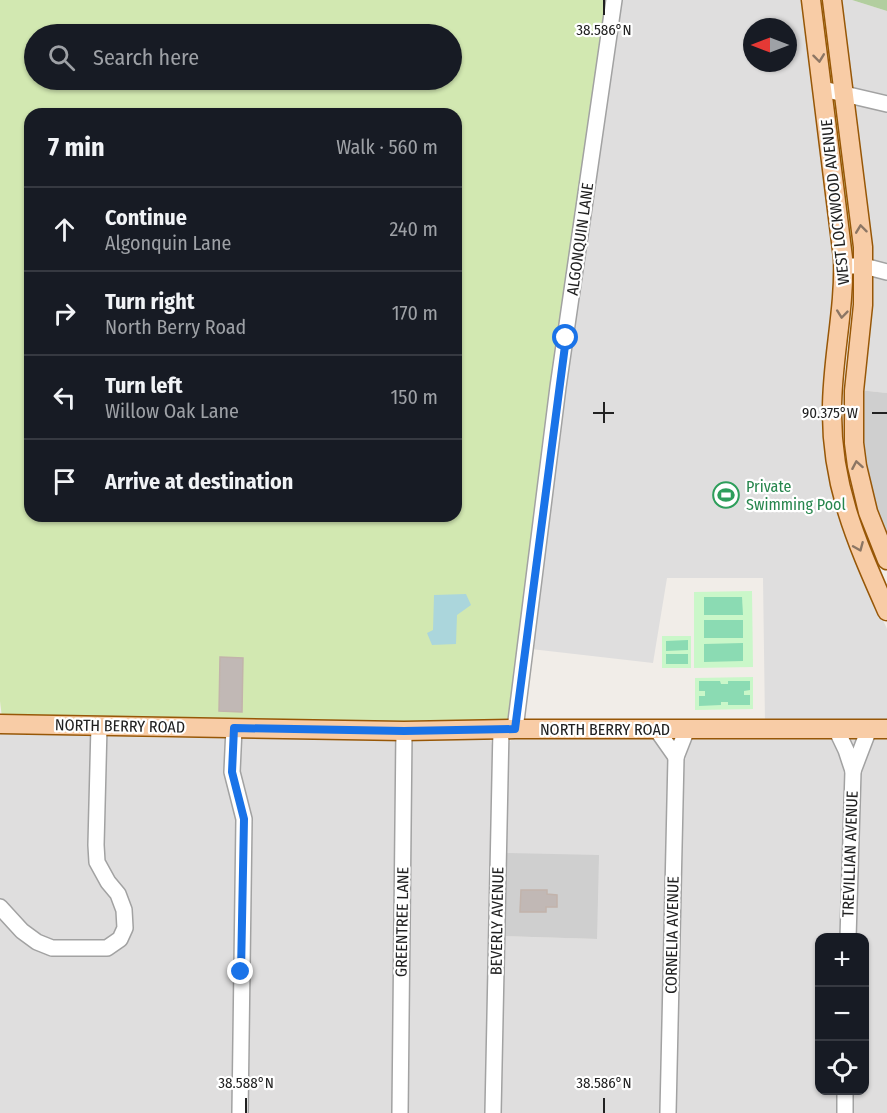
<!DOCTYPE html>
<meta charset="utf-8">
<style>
body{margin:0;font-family:"Fira Sans Condensed",sans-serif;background:#20242c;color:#f1f3f6}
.controls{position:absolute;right:18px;bottom:18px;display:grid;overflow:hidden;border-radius:12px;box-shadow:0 2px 4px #0004}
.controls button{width:54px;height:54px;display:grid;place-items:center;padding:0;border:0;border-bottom:2px solid #363941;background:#171b24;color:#f1f3f6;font:30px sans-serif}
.compass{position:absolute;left:743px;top:18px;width:54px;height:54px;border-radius:50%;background:#171b24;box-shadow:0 2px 4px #0004;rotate:270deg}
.stop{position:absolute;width:18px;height:18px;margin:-14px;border:4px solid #1a73e8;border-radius:50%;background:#fff}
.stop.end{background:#1a73e8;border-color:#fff;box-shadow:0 2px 6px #0008}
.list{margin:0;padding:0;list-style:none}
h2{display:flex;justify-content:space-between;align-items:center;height:78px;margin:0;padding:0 24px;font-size:26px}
h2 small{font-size:20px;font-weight:400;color:#9ea1a6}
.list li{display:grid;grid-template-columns:39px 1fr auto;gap:18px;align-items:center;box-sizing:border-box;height:84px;padding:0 24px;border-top:2px solid #363941}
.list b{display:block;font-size:22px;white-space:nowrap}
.list p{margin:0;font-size:20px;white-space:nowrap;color:#9ea1a6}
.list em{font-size:20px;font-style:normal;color:#9ea1a6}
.icon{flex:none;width:33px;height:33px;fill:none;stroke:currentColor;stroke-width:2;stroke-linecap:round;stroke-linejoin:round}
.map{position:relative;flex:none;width:887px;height:1113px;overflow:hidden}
.search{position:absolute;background:#171b24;box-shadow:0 2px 4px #0004;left:24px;top:24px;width:438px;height:66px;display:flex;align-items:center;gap:15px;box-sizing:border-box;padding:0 21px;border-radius:33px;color:#9ea1a6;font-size:22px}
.panel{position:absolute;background:#171b24;box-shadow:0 2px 4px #0004;left:24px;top:108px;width:438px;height:414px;border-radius:18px}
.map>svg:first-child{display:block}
.residential{fill:#dfdede;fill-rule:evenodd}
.religious{fill:#cfcfcf}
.grass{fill:#d2e8b1;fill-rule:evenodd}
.forest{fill:#b2ce9f}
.park{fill:#caf7c9}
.pitch{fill:#8bdbb3}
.water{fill:#abd6dc}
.building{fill:#c1b8b5;stroke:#c2b3ab;stroke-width:1.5}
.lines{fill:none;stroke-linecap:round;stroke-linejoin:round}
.minor-casing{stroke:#a2a2a2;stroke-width:18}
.major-casing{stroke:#975707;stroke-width:21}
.minor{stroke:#fff;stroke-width:15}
.major{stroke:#f8cca6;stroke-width:18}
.oneway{stroke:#8c7664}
.route{stroke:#1a73e8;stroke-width:8}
.ticks{fill:none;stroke:#212121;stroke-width:2}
.labels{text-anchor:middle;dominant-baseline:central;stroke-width:4.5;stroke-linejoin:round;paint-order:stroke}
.street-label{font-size:16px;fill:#212121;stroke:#fff}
.leisure-label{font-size:16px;fill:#27864d;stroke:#fff;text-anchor:start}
.ticks-label{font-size:15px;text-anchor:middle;fill:#212121;stroke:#fff;stroke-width:4.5;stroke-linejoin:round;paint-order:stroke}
</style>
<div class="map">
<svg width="887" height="1113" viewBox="0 0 887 1113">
<rect width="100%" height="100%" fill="#f1ede8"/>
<g class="residential">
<path d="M619 0H806L837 253 827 394 879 611 887 629V722L765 723 763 578H667L653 663 531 649ZM752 27H788V63H752Z"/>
<polygon points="837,0 852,0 887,11 887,393 859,390 864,349"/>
<polygon points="0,733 166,738 485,737 491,741 493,749 487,1113 0,1113"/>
<path d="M887 736V1113H498L502 936 597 939 504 853 508 745 511 740 517 737ZM820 938H864V1090H820Z"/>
</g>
<g class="religious">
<polygon points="859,390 887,393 887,549 861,462"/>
<polygon points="504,853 599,855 597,939 502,936"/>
</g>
<g class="grass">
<path d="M0 0H609L513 709 508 719 502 722H309L2 718 0 701ZM34 34H452V80H34ZM30 114H456V516H30Z"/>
<polygon points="817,0 826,0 835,83 830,83"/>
<polygon points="834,101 838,103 857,257 854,258 850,257 831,103"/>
</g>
<polygon class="forest" points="852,0 887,0 887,11"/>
<g class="park">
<polygon points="752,591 753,667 694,668 694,592"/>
<rect x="662" y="636" width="29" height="32"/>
<polygon points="753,677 753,709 695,710 695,678"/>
</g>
<g class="pitch">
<polygon points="704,597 742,597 743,615 704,615"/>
<rect x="704" y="620" width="39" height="18"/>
<polygon points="688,640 688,650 666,651 666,641"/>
<polygon points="743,643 743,661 704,662 704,644"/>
<rect x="666" y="654" width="22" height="10"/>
<polygon points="699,681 720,681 721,684 728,684 728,681 750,681 750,690 744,691 744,695 750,695 750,705 728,705 728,702 721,702 721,705 699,706 699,696 705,696 705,691 699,691"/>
</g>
<g class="water">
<polygon points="722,487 732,487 729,504 720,503"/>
<polygon points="466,594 471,605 457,615 456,644 432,645 427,633 433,630 434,595"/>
</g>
<g class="building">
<polygon points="220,657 243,658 242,712 219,711"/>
<polygon points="521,890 547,890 547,894 557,895 557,907 546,907 546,912 520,912"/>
</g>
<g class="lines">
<g class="minor-casing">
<g id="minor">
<polyline points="823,89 887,104"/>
<polyline points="843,266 864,266 887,272"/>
<polyline points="234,728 232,772 244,819 240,1113"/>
<polyline points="515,729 558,387 614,0"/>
<polyline points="836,729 846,750 853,771 869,729"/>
<polyline points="657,730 676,757 687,729"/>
<polyline points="0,907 22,931 37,942 52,948 107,948 120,939 125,928 124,910 118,894 108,882 97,862 96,845 99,726"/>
<polyline points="848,938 853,771"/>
<polyline points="400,1113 404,731"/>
<polyline points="493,1113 501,729"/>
<polyline points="668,1113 676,757"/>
<polyline points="845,1113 845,1090"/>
</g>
</g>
<g class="major-casing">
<g id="major">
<path d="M811 0 843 258C845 309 832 359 832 409 831 486 857 543 887 611"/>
<polyline points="832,0 863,247 863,305 854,391 854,443 857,466 868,512 887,560"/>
<polyline points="0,724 404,731 515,729 887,729"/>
</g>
</g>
<use href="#minor" class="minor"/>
<use href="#major" class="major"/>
</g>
<defs><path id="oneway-chevron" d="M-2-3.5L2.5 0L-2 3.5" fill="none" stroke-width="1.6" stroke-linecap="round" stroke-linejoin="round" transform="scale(1.5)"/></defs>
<g class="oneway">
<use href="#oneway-chevron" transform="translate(819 58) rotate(83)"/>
<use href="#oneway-chevron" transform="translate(861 229) rotate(-97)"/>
<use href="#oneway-chevron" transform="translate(842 314) rotate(96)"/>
<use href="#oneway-chevron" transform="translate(857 465) rotate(-100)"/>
<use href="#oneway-chevron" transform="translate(859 547) rotate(67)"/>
</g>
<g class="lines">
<polyline class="route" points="241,972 244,819 232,772 234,728 404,731 515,729 566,338"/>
</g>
<path class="ticks" d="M604 0V15M604 402V423M593 413H614M872 413H887M246 1098V1113M604 1098V1113"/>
<defs>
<g id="stadium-ring" transform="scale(1.35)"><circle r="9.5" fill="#fff" stroke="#2e9e5b" stroke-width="1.5"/><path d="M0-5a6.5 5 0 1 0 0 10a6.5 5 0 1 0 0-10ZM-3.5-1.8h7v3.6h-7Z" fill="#2e9e5b"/></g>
</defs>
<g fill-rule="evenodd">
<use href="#stadium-ring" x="726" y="495"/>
</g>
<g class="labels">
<g class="street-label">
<text transform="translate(835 202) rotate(-96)">WEST LOCKWOOD AVENUE</text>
<text transform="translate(580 239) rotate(-82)">ALGONQUIN LANE</text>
<text transform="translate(120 726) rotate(1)">NORTH BERRY ROAD</text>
<text x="605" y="729">NORTH BERRY ROAD</text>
<text transform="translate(850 854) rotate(-88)">TREVILLIAN AVENUE</text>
<text transform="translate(497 921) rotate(-89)">BEVERLY AVENUE</text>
<text transform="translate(402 922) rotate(-89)">GREENTREE LANE</text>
<text transform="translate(672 935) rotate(-89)">CORNELIA AVENUE</text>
</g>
<g class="leisure-label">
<text x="746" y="486">Private<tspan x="746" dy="18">Swimming Pool</tspan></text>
</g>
</g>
<g class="ticks-label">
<text x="604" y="35">38.586°N</text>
<text x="830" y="418">90.375°W</text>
<text x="246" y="1088">38.588°N</text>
<text x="604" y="1088">38.586°N</text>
</g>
</svg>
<div class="controls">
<button>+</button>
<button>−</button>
<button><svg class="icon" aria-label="locate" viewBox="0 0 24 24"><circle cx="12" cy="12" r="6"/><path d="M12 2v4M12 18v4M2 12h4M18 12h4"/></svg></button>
</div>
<svg class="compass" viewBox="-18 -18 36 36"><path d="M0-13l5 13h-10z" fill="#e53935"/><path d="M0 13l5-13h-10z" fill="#9ea1a6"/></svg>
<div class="stop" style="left:566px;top:338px"></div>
<div class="stop end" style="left:241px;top:972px"></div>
<div class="search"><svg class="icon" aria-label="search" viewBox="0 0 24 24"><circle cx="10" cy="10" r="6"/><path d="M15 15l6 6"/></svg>Search here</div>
<section class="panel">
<h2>7 min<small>Walk · 560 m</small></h2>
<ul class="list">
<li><svg class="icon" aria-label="ahead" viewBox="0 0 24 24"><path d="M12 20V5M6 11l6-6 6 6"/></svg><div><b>Continue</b><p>Algonquin Lane</p></div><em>240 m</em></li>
<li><svg class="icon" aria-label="right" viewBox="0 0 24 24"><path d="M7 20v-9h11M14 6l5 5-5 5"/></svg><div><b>Turn right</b><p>North Berry Road</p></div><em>170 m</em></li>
<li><svg class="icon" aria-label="left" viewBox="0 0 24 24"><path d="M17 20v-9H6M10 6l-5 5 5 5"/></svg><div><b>Turn left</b><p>Willow Oak Lane</p></div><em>150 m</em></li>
<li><svg class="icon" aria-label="arrive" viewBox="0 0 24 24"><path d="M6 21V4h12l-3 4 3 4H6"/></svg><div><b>Arrive at destination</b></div></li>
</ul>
</section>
</div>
